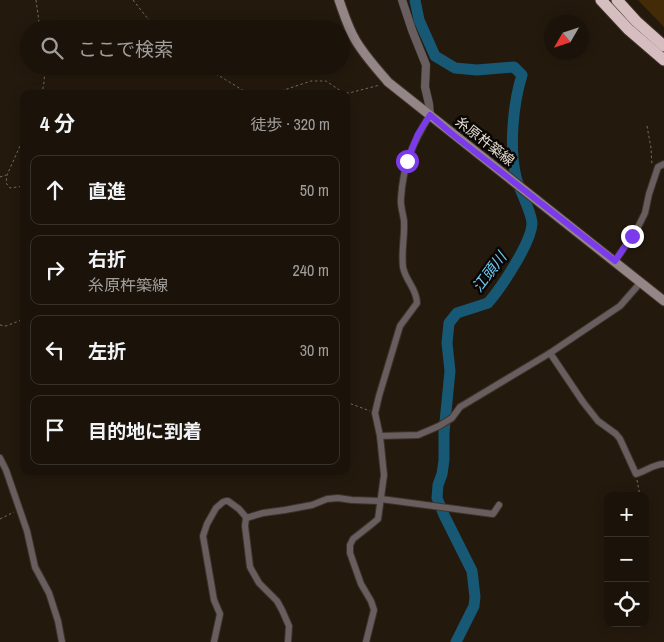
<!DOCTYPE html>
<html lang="ja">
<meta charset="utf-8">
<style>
body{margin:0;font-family:"Archivo Narrow","Noto Sans JP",sans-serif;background:#282018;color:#f1f3f6}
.controls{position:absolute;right:15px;bottom:15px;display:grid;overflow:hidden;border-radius:10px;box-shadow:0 2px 12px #0003}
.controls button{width:45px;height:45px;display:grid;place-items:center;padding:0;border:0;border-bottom:1px solid #39322b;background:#1b130a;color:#f1f3f6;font:25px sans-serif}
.compass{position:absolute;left:544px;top:15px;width:45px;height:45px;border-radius:50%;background:#1b130a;box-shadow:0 2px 12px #0003;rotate:231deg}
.stop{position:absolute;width:15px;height:15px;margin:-11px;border:4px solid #7c3aed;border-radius:50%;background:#fff}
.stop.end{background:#7c3aed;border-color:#fff;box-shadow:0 1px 5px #0008}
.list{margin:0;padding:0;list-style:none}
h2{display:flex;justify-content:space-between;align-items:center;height:65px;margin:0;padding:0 20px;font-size:21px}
h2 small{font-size:16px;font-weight:400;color:#a09e9c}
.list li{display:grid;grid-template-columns:32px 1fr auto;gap:15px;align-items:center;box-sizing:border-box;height:70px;margin:0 10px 10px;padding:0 10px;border:1px solid #39322b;border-radius:10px}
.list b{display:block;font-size:19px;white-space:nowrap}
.list p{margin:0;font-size:16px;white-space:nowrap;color:#a09e9c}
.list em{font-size:16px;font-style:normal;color:#a09e9c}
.icon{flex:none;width:28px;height:28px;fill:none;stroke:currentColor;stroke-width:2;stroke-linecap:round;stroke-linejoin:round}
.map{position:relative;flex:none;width:664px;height:642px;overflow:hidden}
.search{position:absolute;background:#1b130a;box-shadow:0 2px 12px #0003;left:20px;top:20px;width:330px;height:55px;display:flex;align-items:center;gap:12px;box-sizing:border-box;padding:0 18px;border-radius:28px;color:#a09e9c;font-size:19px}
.panel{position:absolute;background:#1b130a;box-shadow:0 2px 12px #0003;left:20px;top:90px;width:330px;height:385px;border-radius:10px}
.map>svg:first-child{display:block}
.green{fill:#442b08}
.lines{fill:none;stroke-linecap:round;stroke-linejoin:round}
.river{stroke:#175874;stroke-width:11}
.minor-casing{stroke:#3f3429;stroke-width:8}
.tertiary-casing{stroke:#3f3429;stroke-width:9}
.secondary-casing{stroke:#3f3429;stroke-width:11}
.motorway-casing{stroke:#3f3429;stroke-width:13}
.path{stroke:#766d62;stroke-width:1;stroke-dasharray:2.5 2.5;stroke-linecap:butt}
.minor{stroke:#685e5f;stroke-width:6}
.tertiary{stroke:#685e5f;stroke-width:8}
.secondary{stroke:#948586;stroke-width:9}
.motorway{stroke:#d6bdbf;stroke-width:11}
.route{stroke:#7c3aed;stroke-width:6}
.labels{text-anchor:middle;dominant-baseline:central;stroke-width:5;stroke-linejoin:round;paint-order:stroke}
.street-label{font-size:14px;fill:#e3dbd3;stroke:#090603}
.water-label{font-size:15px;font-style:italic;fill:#6fcaf7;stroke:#090603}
</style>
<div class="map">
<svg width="664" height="642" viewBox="0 0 664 642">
<rect width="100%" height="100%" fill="#24190d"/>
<polygon class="green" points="638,0 664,0 664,27"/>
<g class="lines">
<path class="river" d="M415 0 419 20 435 56 455 68 477 70 514 67 522 75C513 104 509 147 516 177 519 190 532 212 532 224 531 243 501 288 488 303L457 313 449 323 447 343 450 371 444 432V460L442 474 438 485 437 498 444 515 472 571 475 597 474 606 456 642"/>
<g class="minor-casing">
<g id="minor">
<polyline points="615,261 637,229 645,213 649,194 658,167 664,164"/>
<path d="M550 353 583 402 598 421 616 434 620 439 636 474C646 471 654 464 664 464"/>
<polyline points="380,436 418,435 439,426 452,418 460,407 550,353 620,306 641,282"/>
<polyline points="0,458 6,470 27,531 35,567 49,593 58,621 62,642"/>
<polyline points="381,499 493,514 499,505"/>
<polyline points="246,518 263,513 285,510 312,505 327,499 338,498 352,500 380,501"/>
<polyline points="214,642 220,614 214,600 203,536 207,524 216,508 223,502 226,501 228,501 239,509 245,516 246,518 245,526 250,567 259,583 277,601 282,610 289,626 288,642"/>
<path d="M366 642 374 610 371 601 361 584 350 553V545L353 539 372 524 378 519 384 475 380 436 375 413 379 396 400 326 417 303C417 289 405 280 403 267 401 251 405 236 404 221 403 213 400 205 401 198 403 165 413 142 430 115"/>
</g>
</g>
<g class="tertiary-casing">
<polyline id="tertiary" points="402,0 412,30 426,65 425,87 429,104 430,115"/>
</g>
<g class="secondary-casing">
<path id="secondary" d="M339 0C344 14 348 28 356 41 365 56 377 69 388 82L664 301"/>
</g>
<g class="motorway-casing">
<g id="motorway">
<polyline points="601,0 628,29 664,60"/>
<polyline points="617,0 636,21 664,46"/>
</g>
</g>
<g class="path">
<polyline points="36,0 40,29"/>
<polyline points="133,0 156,29"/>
<polyline points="203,66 249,94"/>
<polyline points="42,94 44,82 45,66"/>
<polyline points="272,94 311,81 326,81 344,93 349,93 380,85"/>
<polyline points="647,126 651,148 652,165"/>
<polyline points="24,137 7,175 6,183 10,188 24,186"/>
<polyline points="0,177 6,175"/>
<polyline points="0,325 6,326 24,319"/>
<polyline points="346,402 370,411"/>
<polyline points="637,480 640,496"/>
<polyline points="0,519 14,512"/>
<polyline points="604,549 608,547"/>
</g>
<use href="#minor" class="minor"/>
<use href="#tertiary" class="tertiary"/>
<use href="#secondary" class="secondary"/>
<use href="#motorway" class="motorway"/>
</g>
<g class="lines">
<polyline class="route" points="407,161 418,134 430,115 451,133 615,261 632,236"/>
</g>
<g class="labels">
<g class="street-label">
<text transform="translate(485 141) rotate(38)">糸原杵築線</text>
</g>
<g class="water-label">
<text transform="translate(489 272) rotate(-53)">江頭川</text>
</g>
</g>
</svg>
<div class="controls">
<button>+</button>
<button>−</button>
<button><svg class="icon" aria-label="locate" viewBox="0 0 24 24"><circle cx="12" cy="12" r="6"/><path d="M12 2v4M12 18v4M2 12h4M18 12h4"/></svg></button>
</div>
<svg class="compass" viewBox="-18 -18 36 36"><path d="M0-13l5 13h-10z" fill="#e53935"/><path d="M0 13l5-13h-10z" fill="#a09e9c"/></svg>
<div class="stop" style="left:407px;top:161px"></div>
<div class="stop end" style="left:632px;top:236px"></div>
<div class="search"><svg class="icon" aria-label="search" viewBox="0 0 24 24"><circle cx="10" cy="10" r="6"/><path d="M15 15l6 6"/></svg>ここで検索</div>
<section class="panel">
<h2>4 分<small>徒歩 · 320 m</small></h2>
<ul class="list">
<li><svg class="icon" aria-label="ahead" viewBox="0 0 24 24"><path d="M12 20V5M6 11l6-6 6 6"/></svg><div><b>直進</b></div><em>50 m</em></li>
<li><svg class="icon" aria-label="right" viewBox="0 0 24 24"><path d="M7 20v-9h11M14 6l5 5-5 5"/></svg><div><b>右折</b><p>糸原杵築線</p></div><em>240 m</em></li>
<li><svg class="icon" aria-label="left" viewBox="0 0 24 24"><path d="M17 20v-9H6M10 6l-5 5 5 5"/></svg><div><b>左折</b></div><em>30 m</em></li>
<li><svg class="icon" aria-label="arrive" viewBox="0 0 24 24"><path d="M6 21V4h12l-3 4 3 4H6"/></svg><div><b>目的地に到着</b></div></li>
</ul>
</section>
</div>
